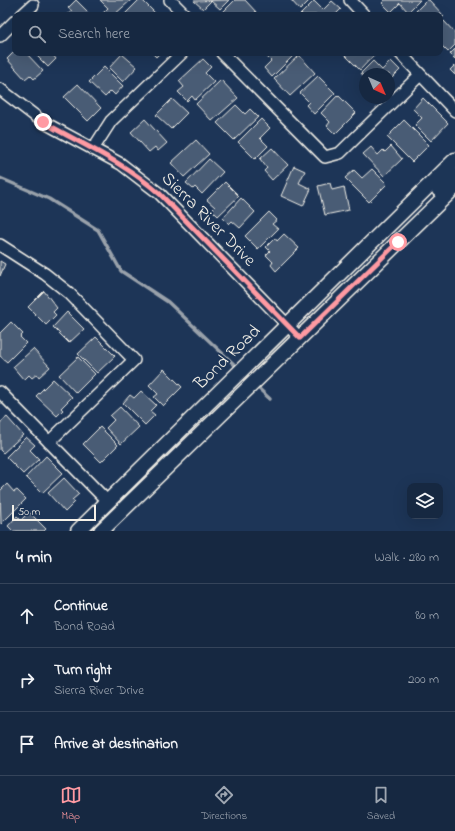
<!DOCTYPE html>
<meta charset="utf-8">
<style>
body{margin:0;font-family:"Indie Flower",sans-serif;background:#23344c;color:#f1f3f6}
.controls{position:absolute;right:12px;bottom:12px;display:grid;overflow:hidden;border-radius:8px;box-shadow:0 4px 16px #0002}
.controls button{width:36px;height:36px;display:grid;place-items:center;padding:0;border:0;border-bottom:1px solid #35445a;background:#162841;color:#f1f3f6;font:20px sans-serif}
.compass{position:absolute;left:359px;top:68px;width:36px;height:36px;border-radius:50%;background:#162841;box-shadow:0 4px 16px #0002;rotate:136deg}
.scale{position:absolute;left:12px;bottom:10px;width:84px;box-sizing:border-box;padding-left:4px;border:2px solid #f4f1e8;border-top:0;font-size:11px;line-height:14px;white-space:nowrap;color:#f4f1e8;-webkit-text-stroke:3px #1d3557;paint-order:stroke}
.stop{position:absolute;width:12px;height:12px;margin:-9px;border:3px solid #ff9aa2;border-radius:50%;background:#fff}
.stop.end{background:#ff9aa2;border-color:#fff;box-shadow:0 1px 4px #0008}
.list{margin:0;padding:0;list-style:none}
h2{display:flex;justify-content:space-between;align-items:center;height:52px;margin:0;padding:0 16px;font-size:17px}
h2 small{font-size:13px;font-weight:400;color:#9ea6b1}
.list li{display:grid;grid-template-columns:26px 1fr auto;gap:12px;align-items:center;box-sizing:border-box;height:64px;padding:0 16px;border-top:1px solid #35445a}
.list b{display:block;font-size:15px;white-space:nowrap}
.list p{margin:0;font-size:13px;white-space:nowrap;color:#9ea6b1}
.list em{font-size:13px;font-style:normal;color:#9ea6b1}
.icon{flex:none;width:22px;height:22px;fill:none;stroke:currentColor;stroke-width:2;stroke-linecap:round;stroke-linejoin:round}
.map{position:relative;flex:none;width:455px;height:531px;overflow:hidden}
.search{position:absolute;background:#162841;box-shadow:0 4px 16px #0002;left:12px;right:12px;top:12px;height:44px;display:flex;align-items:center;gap:10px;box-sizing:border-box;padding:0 14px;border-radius:8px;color:#9ea6b1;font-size:15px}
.sheet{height:244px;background:#162841}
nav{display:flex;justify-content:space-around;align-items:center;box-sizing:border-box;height:56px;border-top:1px solid #35445a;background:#162841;font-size:11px;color:#9ea6b1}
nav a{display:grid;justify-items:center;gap:2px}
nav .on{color:#ff9aa2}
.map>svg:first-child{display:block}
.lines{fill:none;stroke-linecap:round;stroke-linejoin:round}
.stream{stroke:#9aa2ab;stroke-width:3.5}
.building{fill:#485b74;stroke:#f4f1e8}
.minor-casing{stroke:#f4f1e8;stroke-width:14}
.major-casing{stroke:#f4f1e8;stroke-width:17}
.minor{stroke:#1d3557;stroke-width:11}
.major{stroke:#1d3557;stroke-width:14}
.route{stroke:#ff9aa2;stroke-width:5}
.labels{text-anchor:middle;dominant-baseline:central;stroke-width:4;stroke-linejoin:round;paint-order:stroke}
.street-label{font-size:18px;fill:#f4f1e8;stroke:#1d3557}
</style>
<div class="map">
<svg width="455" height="531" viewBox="0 0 455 531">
<rect width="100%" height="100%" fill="#1d3557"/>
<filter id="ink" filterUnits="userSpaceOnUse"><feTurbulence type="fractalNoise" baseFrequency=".025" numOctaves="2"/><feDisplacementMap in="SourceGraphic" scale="8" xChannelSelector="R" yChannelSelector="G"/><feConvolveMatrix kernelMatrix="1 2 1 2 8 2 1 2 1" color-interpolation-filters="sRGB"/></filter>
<g filter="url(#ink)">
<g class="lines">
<g class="stream">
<polyline points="0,178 49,199 98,230 121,271 168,302 239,369"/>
<polyline points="255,385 270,399"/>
</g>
</g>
<g class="building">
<polygon points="76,0 91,15 67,15 72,11 68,8"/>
<polygon points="100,0 131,0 114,15 105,15 103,13 108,8"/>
<polygon points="139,0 142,0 157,15 124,15"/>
<polygon points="229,0 220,9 211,1 203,9 194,1"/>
<polygon points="235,0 245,0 257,13 255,15 226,15 223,12"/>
<polygon points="291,0 310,0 300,10"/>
<polygon points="385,0 420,0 408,12 400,3 391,12 382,3"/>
<polygon points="427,0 429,0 444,16 440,20 440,15 420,15 416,11"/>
<polygon points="314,1 323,10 332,1 341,9 335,15 300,15"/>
<polygon points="444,21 455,33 455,45 448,52 440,44 440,25"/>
<polygon points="455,49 455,59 450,54"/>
<polygon points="15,51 15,53 26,53 43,71 34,79 30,75 25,79 7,59"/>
<polygon points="34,53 55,53 53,55 56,59 48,67"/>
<polygon points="152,53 160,53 156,57"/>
<polygon points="263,53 290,53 293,56 272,77 264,68 271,61"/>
<polygon points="343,53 376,53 360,70"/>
<polygon points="122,54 137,67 123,82 109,68"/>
<polygon points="299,55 315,73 290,96 274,79"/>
<polygon points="203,59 211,67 205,73 214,82 195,100 192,96 187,101 178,92 184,87 179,81"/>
<polygon points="373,61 382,70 391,61 400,70 389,81 389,74 365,74 365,78 361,73"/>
<polygon points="455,65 455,75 450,70"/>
<polygon points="104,67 123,86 115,95 111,91 105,97 89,82"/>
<polygon points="318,76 335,93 314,114 306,105 309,102 300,93"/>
<polygon points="221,80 238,98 212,121 196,104"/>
<polygon points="78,84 101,108 88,121 64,97"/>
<polygon points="338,95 356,113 335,134 327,126 330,122 321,113"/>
<polygon points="423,98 448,123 431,141 415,125 422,118 413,109"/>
<polygon points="172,99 187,113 171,129 156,115"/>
<polygon points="236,105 245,114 250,109 258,117 234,140 217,123"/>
<polygon points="145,119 167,143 158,151 155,147 149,152 131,132"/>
<polygon points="261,119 270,128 260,138 268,146 255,159 238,142"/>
<polygon points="404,120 429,145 412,162 387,137"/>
<polygon points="196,140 209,154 184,177 171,163"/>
<polygon points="391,146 402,159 384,176 363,154 371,147 378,155 383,150 385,152"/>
<polygon points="272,148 288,165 272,180 264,171 267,168 260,159"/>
<polygon points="209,159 223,172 202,194 195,187 193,189 186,183"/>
<polygon points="294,166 305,171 299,183 311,189 303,206 281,196"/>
<polygon points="372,169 387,184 369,202 345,178 354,170 362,178"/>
<polygon points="225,182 239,196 218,216 212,210 215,207 207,200"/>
<polygon points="330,183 332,190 344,187 349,210 325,215 318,186"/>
<polygon points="241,198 255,212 240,228 232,221 229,224 223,218"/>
<polygon points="269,212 277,220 272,224 278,229 258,249 245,236"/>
<polygon points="284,234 299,248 276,271 271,265 273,262 266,255 270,251 266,247 275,238 277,241"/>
<polygon points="0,261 5,264 0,276"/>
<polygon points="44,291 57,308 53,312 56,315 46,325 28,307"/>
<polygon points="67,312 84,329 69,343 53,327"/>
<polygon points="11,322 23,334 20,337 26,343 7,362 0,356 0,333"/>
<polygon points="96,337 115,356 97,373 78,354"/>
<polygon points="33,349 50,367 39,377 37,374 32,378 29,375 24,380 13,367"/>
<polygon points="78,357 95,374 76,393 59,375"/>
<polygon points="164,369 182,387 163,406 154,397 158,394 149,385"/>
<polygon points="53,379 72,397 61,408 63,410 57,416 36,396"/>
<polygon points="141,391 156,405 150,411 155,415 145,425 123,403 130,395 134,398"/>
<polygon points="120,407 139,427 121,444 106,428 114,420 110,416"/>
<polygon points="7,417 23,435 3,453 0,450 0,423"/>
<polygon points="100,427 118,445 101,462 83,444"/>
<polygon points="26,437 35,445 30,450 39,459 23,474 6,457"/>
<polygon points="46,456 63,473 42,493 26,477"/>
<polygon points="64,478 79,494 72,500 75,502 65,512 48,493"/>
<polygon points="7,484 14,492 17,490 26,499 1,524 0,491"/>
<polygon points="29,512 46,529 44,531 13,531 8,526 17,516 21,520"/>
</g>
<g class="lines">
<g class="minor-casing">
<g id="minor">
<polyline points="170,0 185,15"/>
<polyline points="350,0 364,15"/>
<polyline points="22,15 33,5"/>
<polyline points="0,36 15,21"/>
<polyline points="222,53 325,157 340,153 420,75"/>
<polyline points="400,53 455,111"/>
<polyline points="0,89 43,122 121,164 160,194 300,338"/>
<polyline points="93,149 111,121 182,53"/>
<polyline points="0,245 45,274 69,293 134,360 49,442"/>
<polyline points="0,392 108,502"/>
</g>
</g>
<g class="major-casing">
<g id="major">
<polyline points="439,190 455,175"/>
<polyline points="78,531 455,160"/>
<polyline points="101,531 455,187"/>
</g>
</g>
<use href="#minor" class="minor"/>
<use href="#major" class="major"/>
</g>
</g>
<g class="lines" filter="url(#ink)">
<path class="route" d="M43 122C85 146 122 161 160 194L300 338 398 242"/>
</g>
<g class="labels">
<g class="street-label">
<text transform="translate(208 220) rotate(45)">Sierra River Drive</text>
<text transform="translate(228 358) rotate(-44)">Bond Road</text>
</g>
</g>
</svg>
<div class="controls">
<button><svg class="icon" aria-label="layers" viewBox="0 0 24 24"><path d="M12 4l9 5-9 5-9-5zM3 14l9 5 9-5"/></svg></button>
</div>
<svg class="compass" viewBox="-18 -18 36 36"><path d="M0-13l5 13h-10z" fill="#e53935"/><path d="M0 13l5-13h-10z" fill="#9ea6b1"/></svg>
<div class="scale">50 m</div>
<div class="stop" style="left:398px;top:242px"></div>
<div class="stop end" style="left:43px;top:122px"></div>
<div class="search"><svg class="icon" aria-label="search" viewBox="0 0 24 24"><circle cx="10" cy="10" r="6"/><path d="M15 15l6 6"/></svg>Search here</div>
</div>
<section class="sheet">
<h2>4 min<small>Walk · 280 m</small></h2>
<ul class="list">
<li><svg class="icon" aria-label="ahead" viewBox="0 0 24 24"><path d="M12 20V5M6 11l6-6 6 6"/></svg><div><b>Continue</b><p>Bond Road</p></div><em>80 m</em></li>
<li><svg class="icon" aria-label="right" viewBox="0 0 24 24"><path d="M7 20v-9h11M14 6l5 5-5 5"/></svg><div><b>Turn right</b><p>Sierra River Drive</p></div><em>200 m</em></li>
<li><svg class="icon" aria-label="arrive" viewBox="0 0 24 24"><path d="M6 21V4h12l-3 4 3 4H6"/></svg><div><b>Arrive at destination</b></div></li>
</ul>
</section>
<nav>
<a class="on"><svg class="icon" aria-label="map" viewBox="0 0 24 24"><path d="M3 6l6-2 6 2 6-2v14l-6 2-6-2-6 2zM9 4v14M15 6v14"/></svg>Map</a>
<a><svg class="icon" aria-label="directions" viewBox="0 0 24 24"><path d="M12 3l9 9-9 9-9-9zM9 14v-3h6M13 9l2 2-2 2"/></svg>Directions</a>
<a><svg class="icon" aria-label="saved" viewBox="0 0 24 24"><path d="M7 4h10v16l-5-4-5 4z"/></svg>Saved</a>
</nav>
